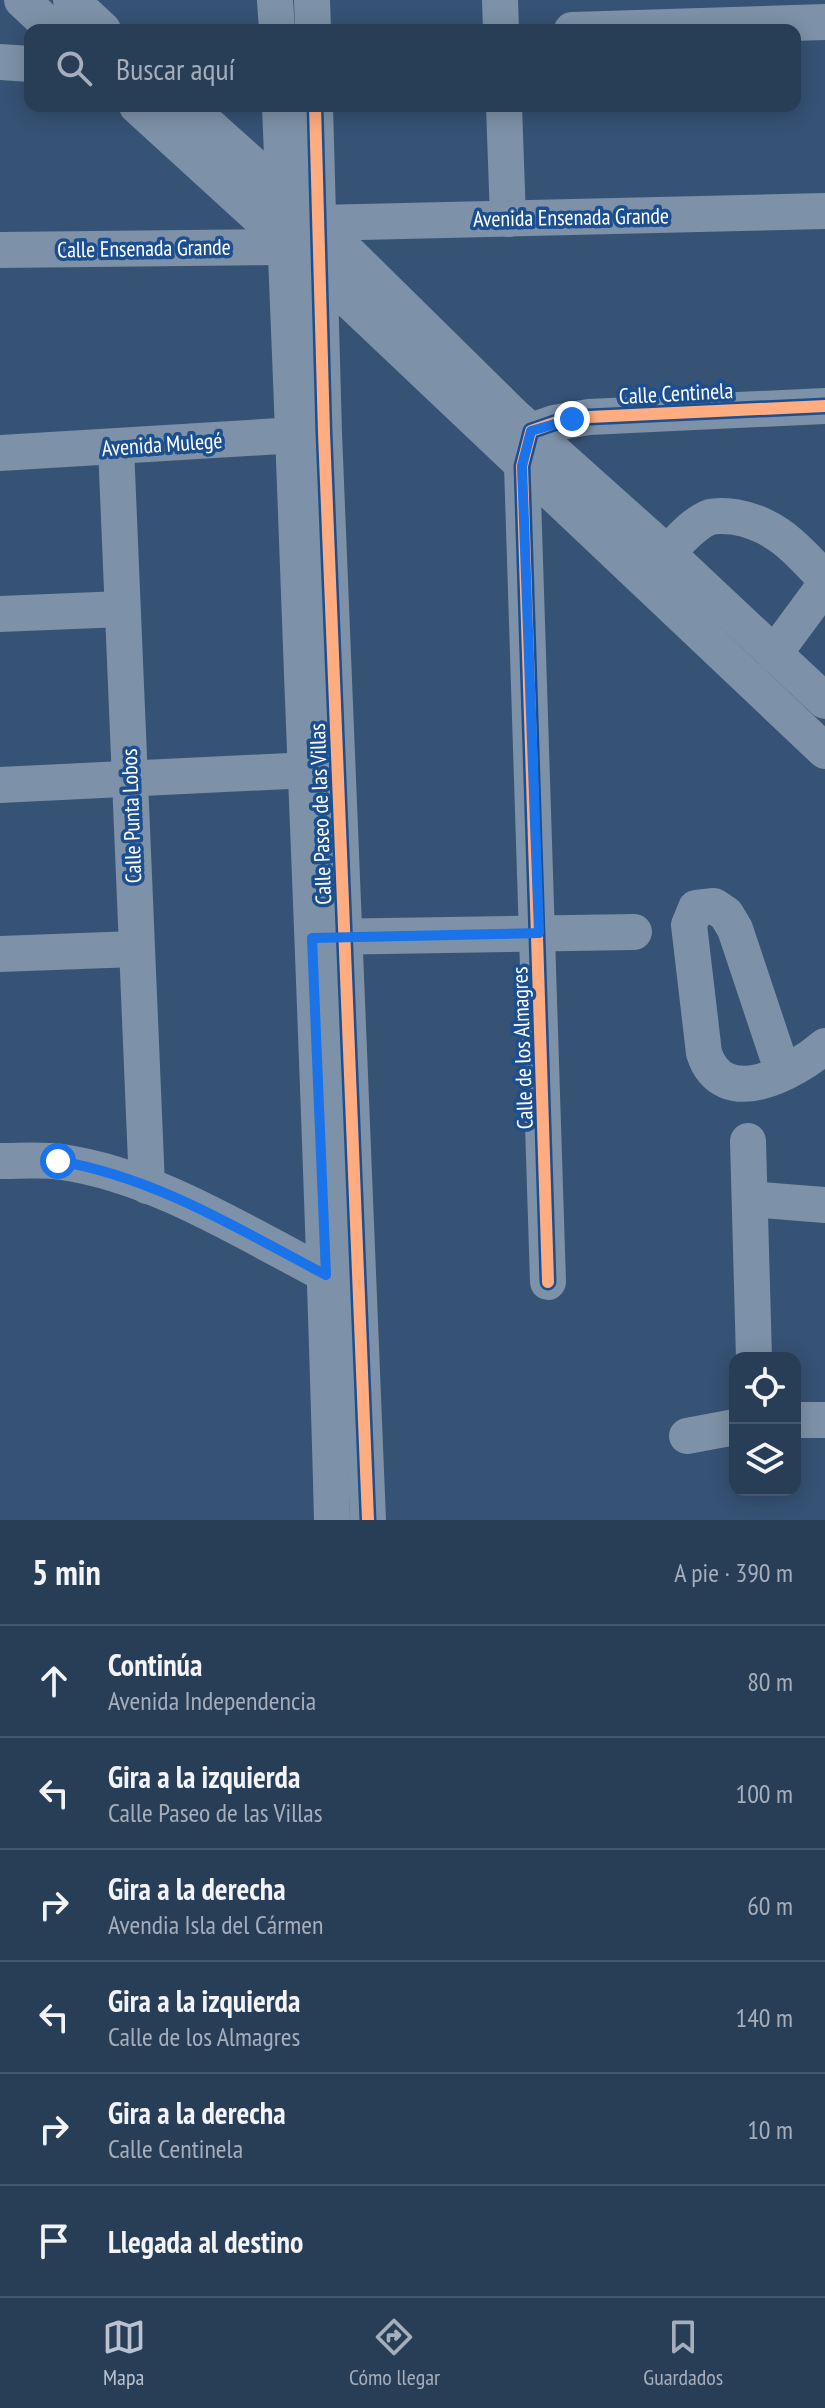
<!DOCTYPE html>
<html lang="es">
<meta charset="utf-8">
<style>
body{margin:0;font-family:"PT Sans Narrow",sans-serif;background:#30455d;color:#f1f3f6}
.controls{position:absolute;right:24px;bottom:24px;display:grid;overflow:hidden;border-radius:16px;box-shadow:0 4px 20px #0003}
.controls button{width:72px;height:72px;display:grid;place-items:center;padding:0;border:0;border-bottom:2px solid #44576d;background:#283e57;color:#f1f3f6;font:40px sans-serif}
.stop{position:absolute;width:24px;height:24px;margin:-18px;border:6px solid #1a73e8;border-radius:50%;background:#fff}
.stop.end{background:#1a73e8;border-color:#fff;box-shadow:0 2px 8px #0008}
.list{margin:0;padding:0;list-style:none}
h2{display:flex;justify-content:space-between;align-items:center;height:104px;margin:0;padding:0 32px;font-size:34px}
h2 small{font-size:26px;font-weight:400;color:#a5aeba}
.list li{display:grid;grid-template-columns:52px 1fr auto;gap:24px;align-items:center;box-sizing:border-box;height:112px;padding:0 32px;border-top:2px solid #44576d}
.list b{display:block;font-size:30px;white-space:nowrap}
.list p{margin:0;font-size:26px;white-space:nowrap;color:#a5aeba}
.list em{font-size:26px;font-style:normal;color:#a5aeba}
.icon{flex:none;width:44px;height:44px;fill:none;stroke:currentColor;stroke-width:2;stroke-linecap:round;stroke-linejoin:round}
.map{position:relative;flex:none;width:825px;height:1520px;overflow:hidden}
.search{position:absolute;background:#283e57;box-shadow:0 4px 20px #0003;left:24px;right:24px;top:24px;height:88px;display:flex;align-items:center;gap:20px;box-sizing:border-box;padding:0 28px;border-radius:16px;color:#a5aeba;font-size:30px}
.sheet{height:776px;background:#283e57}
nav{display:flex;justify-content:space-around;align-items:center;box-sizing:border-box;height:112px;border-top:2px solid #44576d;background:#283e57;font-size:22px;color:#a5aeba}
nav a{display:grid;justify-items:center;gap:4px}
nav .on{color:#b9c2ce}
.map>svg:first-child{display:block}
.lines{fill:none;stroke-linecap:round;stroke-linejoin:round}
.minor{stroke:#7d92a8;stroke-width:36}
.cycleway-casing{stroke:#1b4f8f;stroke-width:17}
.cycleway{stroke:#ffac80;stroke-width:12}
.route{stroke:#1a73e8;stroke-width:10}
.labels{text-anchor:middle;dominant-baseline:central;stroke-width:7;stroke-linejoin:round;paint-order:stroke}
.street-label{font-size:22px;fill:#fff;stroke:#1b4f8f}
</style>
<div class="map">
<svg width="825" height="1520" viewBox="0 0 825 1520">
<rect width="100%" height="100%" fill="#365274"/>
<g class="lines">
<g class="minor">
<polyline points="22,0 54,30"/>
<polyline points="71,0 103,30"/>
<polyline points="275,0 277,30"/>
<polyline points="312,0 313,30"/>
<polyline points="500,0 501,30"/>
<polyline points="572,30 825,22"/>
<polyline points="0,62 30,64"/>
<polyline points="137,106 321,274 825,751"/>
<polyline points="187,106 318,223 515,417 667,553 825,701"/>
<path d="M280 106C289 295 294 485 302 674 313 956 325 1238 332 1520"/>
<polyline points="315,106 324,433 368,1520"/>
<polyline points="504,106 508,219"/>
<polyline points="318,223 825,211"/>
<polyline points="0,250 288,247"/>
<polyline points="116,447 147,1186"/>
<polyline points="0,453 314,434"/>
<path d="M667 553C679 541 694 523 710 517 718 515 727 516 735 517 776 524 798 550 825 579"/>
<polyline points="0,614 122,609"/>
<polyline points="774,654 825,585"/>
<polyline points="0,785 329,769"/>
<polyline points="322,937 634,932"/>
<polyline points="0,954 135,949"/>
<path d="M783 1073 735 929 726 914 714 906 696 908 689 925 704 1053C723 1112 794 1073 825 1046"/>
<polyline points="748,1141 754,1358"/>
<path d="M0 1161C20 1161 41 1159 62 1162 160 1176 256 1240 344 1284"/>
<polyline points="750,1199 825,1205"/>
<polyline points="548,1282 522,466 531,431 554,423 589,417 825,406"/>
<polyline points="795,1420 825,1420"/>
<polyline points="687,1436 735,1427"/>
</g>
<g class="cycleway-casing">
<g id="cycleway">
<polyline points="315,106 324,433 368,1520"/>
<polyline points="548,1282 522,466 531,431 554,423 589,417 825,406"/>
</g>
</g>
<use href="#cycleway" class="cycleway"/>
</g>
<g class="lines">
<path class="route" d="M58 1161C155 1177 240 1230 326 1275L312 938 539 933 522 466 531 431 572 419"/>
</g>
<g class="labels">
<g class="street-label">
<text transform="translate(571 217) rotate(-1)">Avenida Ensenada Grande</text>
<text transform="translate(144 248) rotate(-1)">Calle Ensenada Grande</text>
<text transform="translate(676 393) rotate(-3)">Calle Centinela</text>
<text transform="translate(162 444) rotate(-4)">Avenida Mulegé</text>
<text transform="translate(320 814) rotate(-92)">Calle Paseo de las Villas</text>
<text transform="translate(131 816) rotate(-92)">Calle Punta Lobos</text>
<text transform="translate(522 1048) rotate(-92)">Calle de los Almagres</text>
</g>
</g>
</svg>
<div class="controls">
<button><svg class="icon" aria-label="locate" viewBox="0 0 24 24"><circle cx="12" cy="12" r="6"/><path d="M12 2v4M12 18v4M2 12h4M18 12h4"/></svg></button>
<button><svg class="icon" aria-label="layers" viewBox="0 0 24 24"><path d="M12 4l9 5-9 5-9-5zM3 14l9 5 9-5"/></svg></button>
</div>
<div class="stop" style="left:58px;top:1161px"></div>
<div class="stop end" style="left:572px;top:419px"></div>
<div class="search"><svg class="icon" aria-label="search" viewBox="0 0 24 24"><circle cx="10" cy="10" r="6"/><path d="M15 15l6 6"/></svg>Buscar aquí</div>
</div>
<section class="sheet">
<h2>5 min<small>A pie · 390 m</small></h2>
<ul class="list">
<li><svg class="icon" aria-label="ahead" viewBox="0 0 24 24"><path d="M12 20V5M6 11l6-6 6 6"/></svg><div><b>Continúa</b><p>Avenida Independencia</p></div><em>80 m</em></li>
<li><svg class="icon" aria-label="left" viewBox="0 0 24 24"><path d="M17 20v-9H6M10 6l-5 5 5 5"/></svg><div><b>Gira a la izquierda</b><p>Calle Paseo de las Villas</p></div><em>100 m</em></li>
<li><svg class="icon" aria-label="right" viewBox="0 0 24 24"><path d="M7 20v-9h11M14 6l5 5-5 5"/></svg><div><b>Gira a la derecha</b><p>Avendia Isla del Cármen</p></div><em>60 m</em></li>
<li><svg class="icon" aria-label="left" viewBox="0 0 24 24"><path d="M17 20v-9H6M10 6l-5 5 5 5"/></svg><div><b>Gira a la izquierda</b><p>Calle de los Almagres</p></div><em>140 m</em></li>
<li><svg class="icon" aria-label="right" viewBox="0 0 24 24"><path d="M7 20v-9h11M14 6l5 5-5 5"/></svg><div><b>Gira a la derecha</b><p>Calle Centinela</p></div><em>10 m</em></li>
<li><svg class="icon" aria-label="arrive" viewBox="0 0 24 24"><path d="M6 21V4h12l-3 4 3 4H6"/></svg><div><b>Llegada al destino</b></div></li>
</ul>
</section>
<nav>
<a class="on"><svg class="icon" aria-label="map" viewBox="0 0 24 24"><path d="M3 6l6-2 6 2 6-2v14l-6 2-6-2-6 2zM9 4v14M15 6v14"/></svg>Mapa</a>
<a><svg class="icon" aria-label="directions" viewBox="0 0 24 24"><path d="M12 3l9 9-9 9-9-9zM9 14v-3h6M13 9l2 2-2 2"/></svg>Cómo llegar</a>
<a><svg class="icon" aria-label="saved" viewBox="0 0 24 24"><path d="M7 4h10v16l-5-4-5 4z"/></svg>Guardados</a>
</nav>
